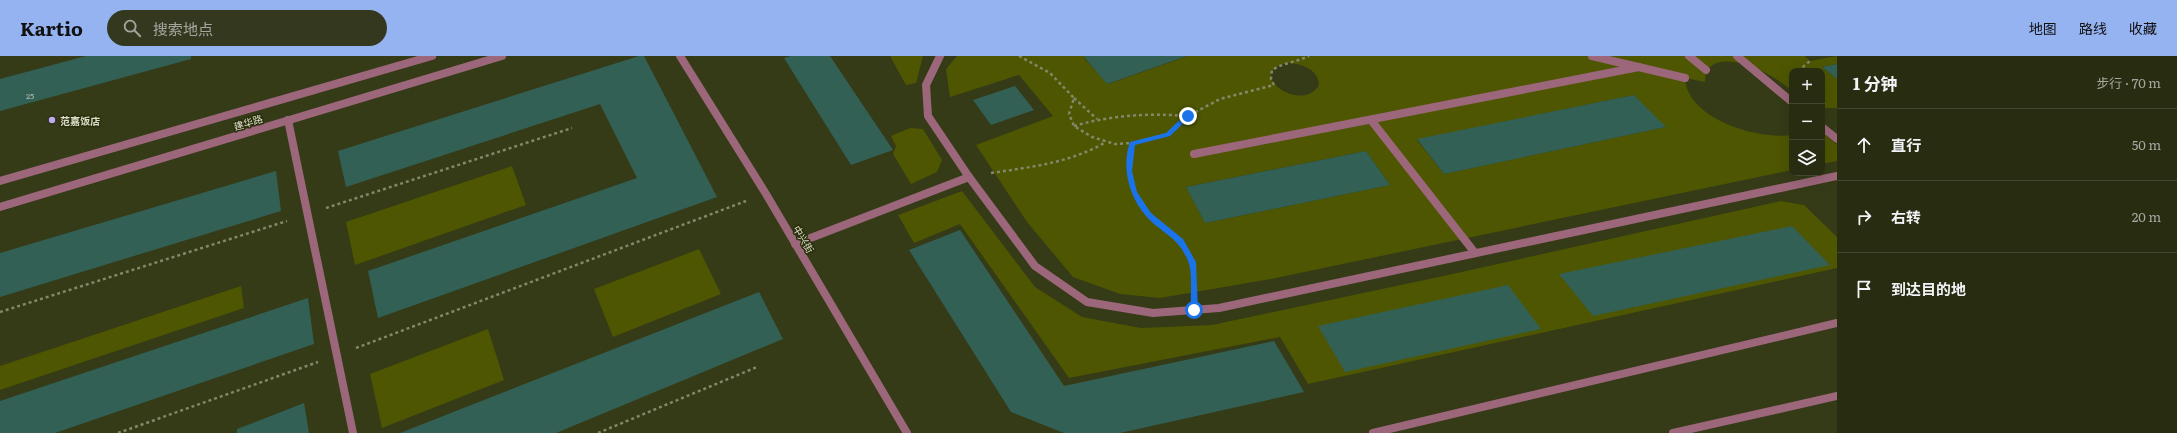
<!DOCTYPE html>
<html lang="zh">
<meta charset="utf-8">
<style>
body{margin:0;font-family:Literata,"Noto Sans SC",serif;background:#34381f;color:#f1f3f6}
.controls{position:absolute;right:12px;top:12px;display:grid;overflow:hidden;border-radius:8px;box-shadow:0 4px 16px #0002}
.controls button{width:36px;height:36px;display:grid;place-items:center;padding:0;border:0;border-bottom:1px solid #444831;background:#282c11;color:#f1f3f6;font:20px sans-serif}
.stop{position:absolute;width:12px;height:12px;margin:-9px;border:3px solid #1a73e8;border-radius:50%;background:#fff}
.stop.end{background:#1a73e8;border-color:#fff;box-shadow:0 1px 4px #0008}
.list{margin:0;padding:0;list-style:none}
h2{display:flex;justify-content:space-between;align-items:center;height:52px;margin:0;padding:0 16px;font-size:17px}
h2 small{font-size:13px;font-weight:400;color:#a5a79f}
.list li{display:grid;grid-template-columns:26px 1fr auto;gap:12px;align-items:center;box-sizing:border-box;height:72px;padding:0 16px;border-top:1px solid #444831}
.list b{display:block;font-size:15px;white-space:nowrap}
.list em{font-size:13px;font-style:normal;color:#a5a79f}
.icon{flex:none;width:22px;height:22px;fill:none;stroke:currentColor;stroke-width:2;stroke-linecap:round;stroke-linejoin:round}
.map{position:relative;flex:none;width:1837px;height:377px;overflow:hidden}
header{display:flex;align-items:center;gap:24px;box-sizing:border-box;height:56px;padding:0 20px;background:#95b2f1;color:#111}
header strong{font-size:19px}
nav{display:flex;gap:22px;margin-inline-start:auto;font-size:14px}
.search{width:280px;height:36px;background:#34381f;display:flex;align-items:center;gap:10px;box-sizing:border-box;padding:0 14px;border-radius:22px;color:#a5a79f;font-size:15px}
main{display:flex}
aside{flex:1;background:#282c11}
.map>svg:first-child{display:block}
.green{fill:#4e5601;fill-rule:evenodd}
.building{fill:#336055}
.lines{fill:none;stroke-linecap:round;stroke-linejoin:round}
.path{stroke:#83876c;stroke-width:2.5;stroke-dasharray:3 3;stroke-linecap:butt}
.service{stroke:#9c677b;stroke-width:8}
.pedestrian{stroke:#9c677b;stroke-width:8}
.minor{stroke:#9c677b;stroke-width:8}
.tertiary{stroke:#9c677b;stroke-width:8}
.route{fill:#1a73e8}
.poi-dot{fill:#bda9f5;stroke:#2b2f0c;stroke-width:1.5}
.labels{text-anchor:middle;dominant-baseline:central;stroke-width:3;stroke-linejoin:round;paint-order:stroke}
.number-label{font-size:8px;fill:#b0bead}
.poi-label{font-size:10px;font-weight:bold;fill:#dadeca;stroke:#2b2f0c;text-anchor:start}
.street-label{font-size:10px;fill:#dadeca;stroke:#2b2f0c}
</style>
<header>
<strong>Kartio</strong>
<div class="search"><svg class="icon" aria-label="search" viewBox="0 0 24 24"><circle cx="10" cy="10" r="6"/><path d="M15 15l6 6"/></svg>搜索地点</div>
<nav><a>地图</a><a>路线</a><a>收藏</a></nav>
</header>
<main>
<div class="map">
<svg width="1837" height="377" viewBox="0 0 1837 377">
<rect width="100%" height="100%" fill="#353a17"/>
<g class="green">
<polygon points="890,0 923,0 916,27 906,29"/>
<path d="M957 0H1088L1084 2 1108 28 1188 0H1805L1810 5 1837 0V8L1822 11 1837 23V52H1822V15H1792V35C1775 20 1740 0 1717 7 1713 8 1709 12 1706 14L1705 26 1685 22C1687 63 1758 84 1792 79V114L1271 223 1160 242 1120 238 1073 221 1027 166 976 89 1053 60 1019 19 950 41 946 13ZM1288 7C1302 8 1318 13 1319 29 1302 59 1242 16 1288 7ZM1634 39 1665 71 1444 118 1417 84ZM1366 95 1390 129 1205 167 1186 131Z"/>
<polygon points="910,72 923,73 942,104 937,116 911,128 893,98 896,90 891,80"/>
<polygon points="1822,76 1837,89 1837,105 1822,108"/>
<polygon points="512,110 526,149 355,209 346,166"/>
<polygon points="962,135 1035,231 1082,261 1141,272 1212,269 1448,219 1781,145 1804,149 1837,181 1837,212 1308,328 1280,281 1069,322 960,168 914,187 898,159"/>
<polygon points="699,193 721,238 613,281 594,233"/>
<polygon points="241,230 244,252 0,334 0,310"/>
<polygon points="488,273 504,324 382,372 370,318"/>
</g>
<g class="building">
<polygon points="86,0 191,0 191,3 0,55 0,23"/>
<polygon points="639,0 644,0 717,141 378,262 368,215 637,122 600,48 346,131 338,95"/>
<polygon points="791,0 830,0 893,94 851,109 784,2"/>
<polygon points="1088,0 1187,0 1107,28 1084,1"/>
<polygon points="1837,8 1837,23 1822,11"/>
<polygon points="1015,30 1034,54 991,69 973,44"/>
<polygon points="1634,39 1666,71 1444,118 1417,83"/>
<polygon points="1366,95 1390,129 1205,167 1186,131"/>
<polygon points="276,115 281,155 0,241 0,197"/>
<polygon points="1792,170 1830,209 1593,260 1559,218"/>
<polygon points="960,174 1064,330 1274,285 1304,336 1120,377 1064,377 1011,356 909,194"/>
<polygon points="1508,229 1541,273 1345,316 1318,270"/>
<polygon points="759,236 783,283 556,377 400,377"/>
<polygon points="308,242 314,288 55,377 0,377 0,345"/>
<polygon points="304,347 309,377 237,377 237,373"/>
</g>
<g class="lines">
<g class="path">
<path d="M1019 0 1050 17 1074 42 1069 58 1074 70 1092 81 1115 88 1132 87 1168 78 1188 60 1220 43 1274 29 1271 23 1272 14C1283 7 1296 6 1309 0"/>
<polyline points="1798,15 1810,5"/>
<polyline points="1074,42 1097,63"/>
<path d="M1074 70C1112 59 1148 57 1187 60"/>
<path d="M1132 87C1131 103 1129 120 1134 136 1146 166 1185 176 1193 209 1195 217 1193 225 1193 233"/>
<path d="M991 117C1031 111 1070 107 1106 86"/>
<polyline points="326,152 572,72"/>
<polyline points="0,256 287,165"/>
<polyline points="356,292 746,145"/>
<polyline points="118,377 318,306"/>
<polyline points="598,377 757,311"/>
</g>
<g class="service">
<polyline points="288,64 353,377"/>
<polyline points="1373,377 1837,267"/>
</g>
<g class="pedestrian">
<polyline points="1592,0 1685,22"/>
<polyline points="1689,0 1706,14"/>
<polyline points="1737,0 1792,46"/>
<polyline points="1822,71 1837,83"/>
<polyline points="1194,98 1639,11"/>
</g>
<g class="minor">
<polyline points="940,0 926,29 928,60 969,121 1035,210 1087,246 1153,257 1219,252 1837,120"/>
<polyline points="1371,64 1475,197"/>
<polyline points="795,188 969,121"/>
</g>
<g class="tertiary">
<polyline points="680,0 766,138 907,377"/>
<polyline points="0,125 432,0"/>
<polyline points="0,151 502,0"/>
<polyline points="1673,377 1837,340"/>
</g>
</g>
<path class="route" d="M1186 58 1191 60 1170 80 1135 89 1132 115 1137 136 1151 157 1183 183 1196 206 1198 254 1194 257 1191 254C1190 242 1193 215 1188 205 1178 180 1162 178 1146 160 1129 141 1121 111 1130 86L1166 77Z"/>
<circle class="poi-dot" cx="52" cy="64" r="4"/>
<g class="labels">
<g class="number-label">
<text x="30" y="39">25</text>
</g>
<g class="poi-label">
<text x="60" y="64">范嘉饭店</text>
</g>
<g class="street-label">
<text transform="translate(248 66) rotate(-17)">建华路</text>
<text transform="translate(804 183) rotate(59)">中兴街</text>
</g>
</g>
</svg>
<div class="controls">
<button>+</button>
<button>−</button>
<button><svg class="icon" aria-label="layers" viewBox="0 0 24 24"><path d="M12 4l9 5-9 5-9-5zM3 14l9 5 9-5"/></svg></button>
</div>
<div class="stop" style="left:1194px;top:254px"></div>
<div class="stop end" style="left:1188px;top:60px"></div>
</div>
<aside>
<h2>1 分钟<small>步行 · 70 m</small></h2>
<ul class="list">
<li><svg class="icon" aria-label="ahead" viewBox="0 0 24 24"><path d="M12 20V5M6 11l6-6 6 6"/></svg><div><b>直行</b></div><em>50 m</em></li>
<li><svg class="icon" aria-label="right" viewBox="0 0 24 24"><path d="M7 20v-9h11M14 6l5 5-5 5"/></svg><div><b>右转</b></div><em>20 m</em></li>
<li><svg class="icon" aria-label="arrive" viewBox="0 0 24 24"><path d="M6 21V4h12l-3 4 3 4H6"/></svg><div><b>到达目的地</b></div></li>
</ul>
</aside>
</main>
